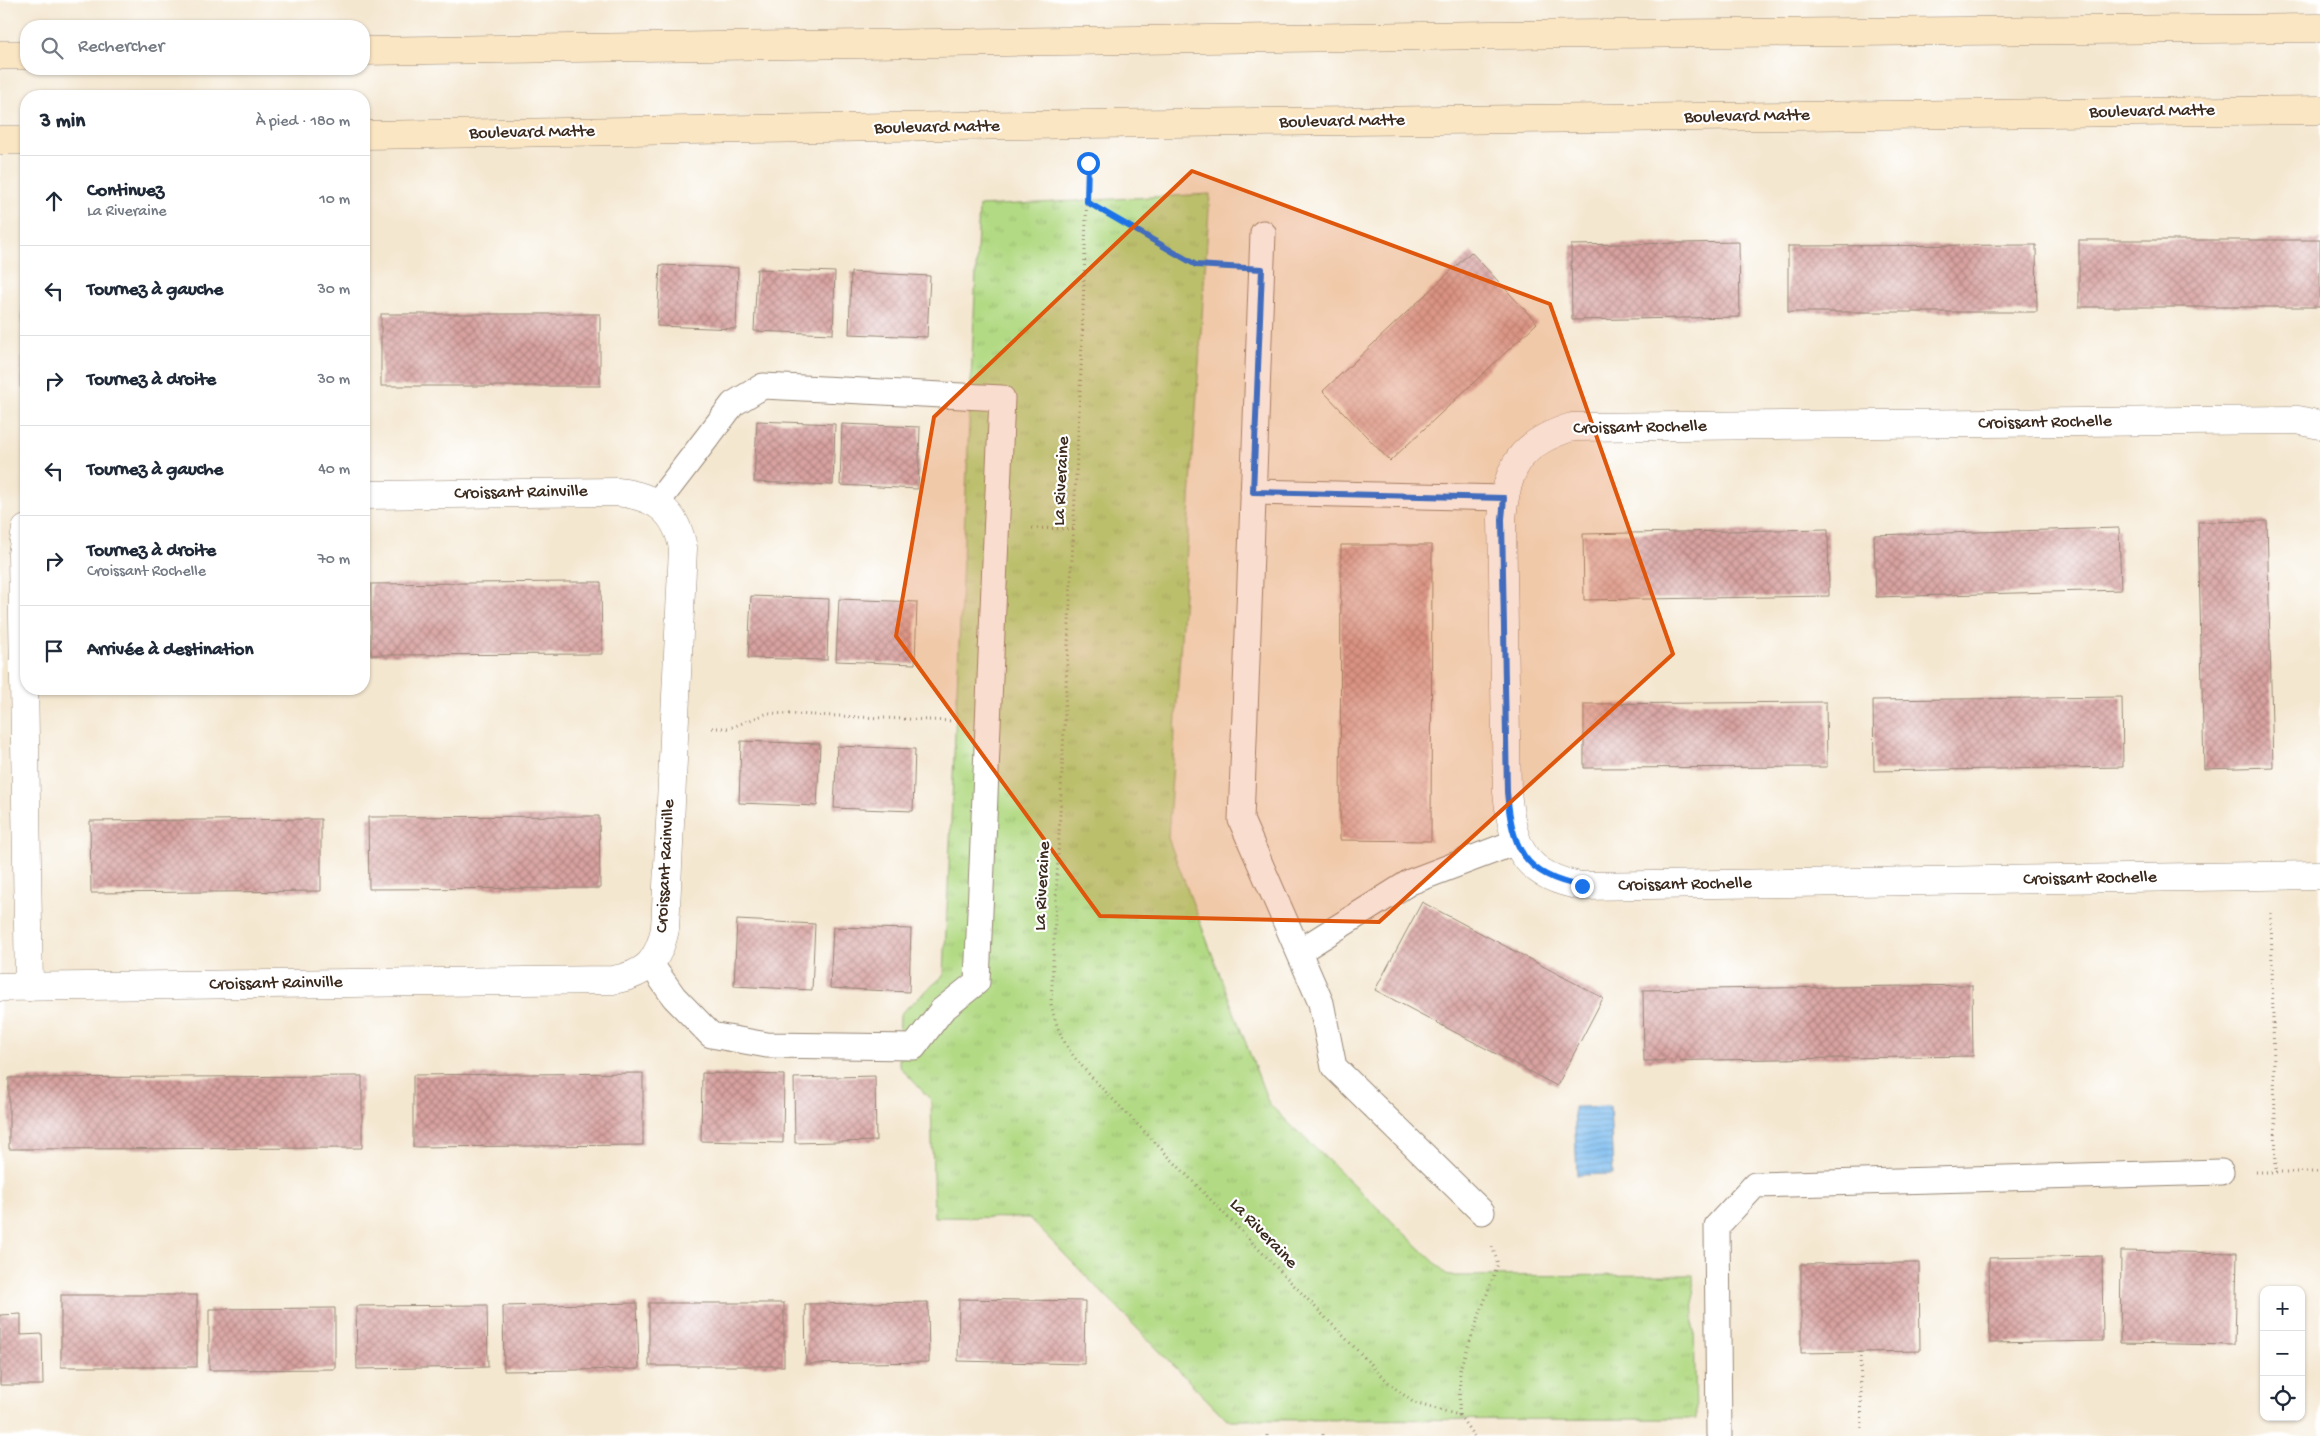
<!DOCTYPE html>
<html lang="fr">
<meta charset="utf-8">
<style>
body{margin:0;font-family:"Gochi Hand",sans-serif;background:#f2f2f3;color:#1f2937}
.controls{position:absolute;right:15px;bottom:15px;display:grid;overflow:hidden;border-radius:10px;box-shadow:0 1px 4px #0004}
.controls button{width:45px;height:45px;display:grid;place-items:center;padding:0;border:0;border-bottom:1px solid #e0e1e3;background:#fff;color:#1f2937;font:25px sans-serif}
.stop{position:absolute;width:15px;height:15px;margin:-11px;border:4px solid #1a73e8;border-radius:50%;background:#fff}
.stop.end{background:#1a73e8;border-color:#fff;box-shadow:0 1px 5px #0008}
.list{margin:0;padding:0;list-style:none}
h2{display:flex;justify-content:space-between;align-items:center;height:65px;margin:0;padding:0 20px;font-size:21px}
h2 small{font-size:16px;font-weight:400;color:#747a83}
.list li{display:grid;grid-template-columns:32px 1fr auto;gap:15px;align-items:center;box-sizing:border-box;height:90px;padding:0 20px;border-top:1px solid #e0e1e3}
.list b{display:block;font-size:19px;white-space:nowrap}
.list p{margin:0;font-size:16px;white-space:nowrap;color:#747a83}
.list em{font-size:16px;font-style:normal;color:#747a83}
.icon{flex:none;width:28px;height:28px;fill:none;stroke:currentColor;stroke-width:2;stroke-linecap:round;stroke-linejoin:round}
.map{position:relative;flex:none;width:2320px;height:1436px;overflow:hidden}
.search{position:absolute;background:#fff;box-shadow:0 1px 4px #0004;left:20px;top:20px;width:350px;height:55px;display:flex;align-items:center;gap:12px;box-sizing:border-box;padding:0 18px;border-radius:20px;color:#747a83;font-size:19px}
.panel{position:absolute;background:#fff;box-shadow:0 1px 4px #0004;left:20px;top:90px;width:350px;height:605px;border-radius:20px}
.map>svg:first-child{display:block}
.grass{fill:url(#grass-tufts);stroke:#768251}
.water{fill:url(#water-rules);stroke:#5a7286}
.building{fill:url(#building-cross-hatch)}
.lines{fill:none;stroke-linecap:round;stroke-linejoin:round}
.service-casing{stroke:#988877;stroke-width:27}
.minor-casing{stroke:#988877;stroke-width:29}
.secondary-casing{stroke:#988877;stroke-width:29}
.path{stroke:#988877;stroke-width:3;stroke-dasharray:1 4;stroke-linecap:butt}
.service{stroke:#fff;stroke-width:25}
.minor{stroke:#fff;stroke-width:28}
.secondary{stroke:#fbe6c4;stroke-width:28}
.route{stroke:#1a73e8;stroke-width:6}
.marked{fill:#df570d;fill-opacity:0.2;stroke:#df570d;stroke-width:4;stroke-linejoin:round}
.labels{text-anchor:middle;dominant-baseline:central;stroke-width:4.5;stroke-linejoin:round;paint-order:stroke}
.street-label{font-size:18px;fill:#3b2a1e;stroke:#fff}
</style>
<div class="map">
<svg width="2320" height="1436" viewBox="0 0 2320 1436">
<defs>
<pattern id="grass-tufts" width="24" height="20" patternUnits="userSpaceOnUse" patternTransform="scale(1.25)"><rect width="24" height="20" fill="#b2da84"/><path d="M3 7l-1-3M5 7V3M7 7l1-3M15 17l-1-3M17 17v-4M19 17l1-3" fill="none" stroke="#9abb72"/></pattern>
<pattern id="water-rules" width="6" height="5" patternUnits="userSpaceOnUse" patternTransform="scale(1.25)"><rect width="6" height="5" fill="#7abbef"/><path d="M0 2.5h6" fill="none" stroke="#6598c1"/></pattern>
<pattern id="building-cross-hatch" width="8" height="8" patternUnits="userSpaceOnUse" patternTransform="scale(1.25)"><rect width="8" height="8" fill="#d8a2a0"/><path d="M0 0l8 8M0 8l8-8" fill="none" stroke="#b08482"/></pattern>
</defs>
<rect width="100%" height="100%" fill="#fff"/>
<filter id="ink" filterUnits="userSpaceOnUse"><feTurbulence type="fractalNoise" baseFrequency=".02" numOctaves="2"/><feDisplacementMap in="SourceGraphic" scale="10" xChannelSelector="R" yChannelSelector="G"/><feConvolveMatrix kernelMatrix="1 2 1 2 8 2 1 2 1" color-interpolation-filters="sRGB"/></filter>
<filter id="wash" filterUnits="userSpaceOnUse"><feTurbulence type="fractalNoise" baseFrequency=".0096" numOctaves="4" result="noise"/><feDisplacementMap in="SourceGraphic" scale="20" xChannelSelector="R" yChannelSelector="G"/><feGaussianBlur stdDeviation="1.12" result="paint"/><feColorMatrix in="noise" values="0 0 0 0 0 0 0 0 0 0 0 0 0 0 0 0 0 1.4 0 .05"/><feComposite in="paint" operator="in"/></filter>
<g filter="url(#wash)">
<rect width="100%" height="100%" fill="#f4e7d0"/>
<polygon class="grass" points="1210,194 1168,838 1269,1104 1449,1276 1693,1275 1696,1419 1227,1420 1029,1218 934,1217 931,1100 899,1066 900,1014 944,975 979,206"/>
<polygon class="water" points="1610,1106 1613,1174 1577,1175 1574,1107"/>
<g id="blocks">
<g class="building">
<rect x="2079" y="240" width="241" height="67"/>
<polygon points="1739,242 1740,317 1572,320 1571,245"/>
<polygon points="2036,245 2037,312 1788,312 1788,246"/>
<polygon points="1471,252 1537,323 1390,461 1323,391"/>
<polygon points="660,265 738,268 736,329 657,326"/>
<polygon points="757,269 835,272 833,334 754,331"/>
<polygon points="851,272 930,276 927,337 849,334"/>
<polygon points="22,306 26,306 26,388 21,388"/>
<rect x="381" y="314" width="219" height="72"/>
<polygon points="757,421 835,424 833,485 754,482"/>
<polygon points="842,424 920,427 918,489 840,485"/>
<polygon points="2267,521 2273,767 2204,769 2198,522"/>
<polygon points="2119,528 2121,590 1876,597 1874,535"/>
<polygon points="1828,529 1829,596 1584,600 1583,534"/>
<polygon points="1341,545 1432,545 1431,841 1340,840"/>
<polygon points="571,582 601,582 602,654 371,655 371,584"/>
<polygon points="751,596 829,599 827,660 748,658"/>
<polygon points="839,599 917,602 915,664 836,661"/>
<polygon points="2122,697 2123,767 1874,771 1873,700"/>
<polygon points="1826,702 1827,767 1584,768 1584,704"/>
<polygon points="741,741 820,744 817,806 739,803"/>
<polygon points="837,746 915,749 913,811 834,808"/>
<polygon points="599,816 600,888 369,889 368,817"/>
<polygon points="321,819 321,891 91,893 90,821"/>
<polygon points="1422,902 1603,998 1557,1086 1375,990"/>
<polygon points="737,920 815,924 812,990 734,986"/>
<polygon points="833,927 911,929 909,992 830,988"/>
<polygon points="1972,985 1973,1056 1644,1061 1643,990"/>
<polygon points="643,1073 643,1145 413,1147 413,1075"/>
<polygon points="702,1073 784,1075 783,1143 701,1141"/>
<polygon points="362,1076 362,1148 9,1149 9,1078"/>
<polygon points="875,1076 876,1141 795,1143 794,1078"/>
<polygon points="2121,1251 2237,1253 2235,1345 2120,1343"/>
<polygon points="2102,1256 2103,1341 1990,1343 1989,1258"/>
<polygon points="1919,1263 1920,1351 1801,1353 1801,1264"/>
<rect x="61" y="1295" width="136" height="72"/>
<polygon points="959,1299 1085,1301 1084,1364 958,1361"/>
<polygon points="928,1302 929,1362 806,1364 805,1304"/>
<polygon points="637,1303 639,1369 504,1371 503,1306"/>
<rect x="649" y="1303" width="135" height="63"/>
<polygon points="487,1305 488,1367 357,1369 356,1306"/>
<polygon points="335,1308 335,1369 209,1370 209,1309"/>
<polygon points="21,1314 21,1335 42,1334 43,1385 0,1385 0,1315"/>
</g>
</g>
</g>
<g filter="url(#ink)">
<use href="#blocks" fill-opacity="0" stroke="#988877" stroke-width="1"/>
<g class="lines">
<g class="service-casing">
<g id="service">
<polyline points="1263,233 1241,820 1321,1003 1334,1067 1482,1212"/>
<polyline points="1253,492 1504,498"/>
<polyline points="1300,951 1410,882 1516,842"/>
<polyline points="650,963 674,997 711,1035 767,1045 914,1047 942,1010 977,982 1002,398 763,386 733,404 657,503"/>
<polyline points="1719,1436 1717,1226 1755,1185 2221,1172"/>
</g>
</g>
<g class="minor-casing">
<g id="minor">
<path d="M2320 425 2298 420 1572 427C1520 443 1507 466 1502 519L1507 792C1513 847 1523 876 1582 886L2320 875"/>
<polyline points="26,529 22,554 29,987"/>
<path d="M0 987 613 980C646 974 658 962 665 929L683 548C676 510 654 496 617 492L364 495"/>
</g>
</g>
<g class="secondary-casing">
<g id="secondary">
<polyline points="364,51 1491,35 2320,28"/>
<polyline points="0,55 26,55"/>
<polyline points="364,135 1086,124 2320,110"/>
<polyline points="0,140 26,140"/>
</g>
</g>
<g class="path">
<path d="M1088 160 1081 369 1051 1004C1060 1044 1073 1057 1100 1086L1391 1385 1414 1403 1459 1415 1474 1436"/>
<polyline points="1087,202 1196,265 1226,267"/>
<polyline points="1032,528 1074,529"/>
<polyline points="712,728 730,728 768,713 953,721"/>
<polyline points="2271,913 2276,1172"/>
<polyline points="2256,1172 2320,1172"/>
<polyline points="1860,1352 1862,1429"/>
<polyline points="1459,1415 1460,1368 1498,1264 1492,1246"/>
<polyline points="1323,1434 1323,1436"/>
<polyline points="1267,1435 1267,1436"/>
</g>
<use href="#service" class="service"/>
<use href="#minor" class="minor"/>
<use href="#secondary" class="secondary"/>
</g>
</g>
<g class="lines" filter="url(#ink)">
<path class="route" d="M1088 163 1087 202 1196 265 1262 269 1253 492 1504 498 1502 519 1507 792C1512 847 1523 876 1582 886"/>
</g>
<path class="marked" d="M1192 171 1550 304 1673 654 1379 922 1100 916 896 636 934 417Z"/>
<g class="labels">
<g class="street-label">
<text transform="translate(2152 112) rotate(-1)">Boulevard Matte</text>
<text transform="translate(1747 117) rotate(-1)">Boulevard Matte</text>
<text transform="translate(1342 122) rotate(-1)">Boulevard Matte</text>
<text transform="translate(937 128) rotate(-1)">Boulevard Matte</text>
<text transform="translate(532 133) rotate(-1)">Boulevard Matte</text>
<text transform="translate(2045 423) rotate(-1)">Croissant Rochelle</text>
<text transform="translate(1640 428) rotate(-1)">Croissant Rochelle</text>
<text transform="translate(1062 481) rotate(-87)">La Riveraine</text>
<text transform="translate(521 493) rotate(-1)">Croissant Rainville</text>
<text transform="translate(666 866) rotate(-87)">Croissant Rainville</text>
<text transform="translate(2090 879) rotate(-1)">Croissant Rochelle</text>
<text transform="translate(1685 885) rotate(-1)">Croissant Rochelle</text>
<text transform="translate(1043 886) rotate(-87)">La Riveraine</text>
<text transform="translate(276 984) rotate(-1)">Croissant Rainville</text>
<text transform="translate(1263 1234) rotate(46)">La Riveraine</text>
</g>
</g>
</svg>
<div class="controls">
<button>+</button>
<button>−</button>
<button><svg class="icon" aria-label="locate" viewBox="0 0 24 24"><circle cx="12" cy="12" r="6"/><path d="M12 2v4M12 18v4M2 12h4M18 12h4"/></svg></button>
</div>
<div class="stop" style="left:1088px;top:163px"></div>
<div class="stop end" style="left:1582px;top:886px"></div>
<div class="search"><svg class="icon" aria-label="search" viewBox="0 0 24 24"><circle cx="10" cy="10" r="6"/><path d="M15 15l6 6"/></svg>Rechercher</div>
<section class="panel">
<h2>3 min<small>À pied · 180 m</small></h2>
<ul class="list">
<li><svg class="icon" aria-label="ahead" viewBox="0 0 24 24"><path d="M12 20V5M6 11l6-6 6 6"/></svg><div><b>Continuez</b><p>La Riveraine</p></div><em>10 m</em></li>
<li><svg class="icon" aria-label="left" viewBox="0 0 24 24"><path d="M17 20v-9H6M10 6l-5 5 5 5"/></svg><div><b>Tournez à gauche</b></div><em>30 m</em></li>
<li><svg class="icon" aria-label="right" viewBox="0 0 24 24"><path d="M7 20v-9h11M14 6l5 5-5 5"/></svg><div><b>Tournez à droite</b></div><em>30 m</em></li>
<li><svg class="icon" aria-label="left" viewBox="0 0 24 24"><path d="M17 20v-9H6M10 6l-5 5 5 5"/></svg><div><b>Tournez à gauche</b></div><em>40 m</em></li>
<li><svg class="icon" aria-label="right" viewBox="0 0 24 24"><path d="M7 20v-9h11M14 6l5 5-5 5"/></svg><div><b>Tournez à droite</b><p>Croissant Rochelle</p></div><em>70 m</em></li>
<li><svg class="icon" aria-label="arrive" viewBox="0 0 24 24"><path d="M6 21V4h12l-3 4 3 4H6"/></svg><div><b>Arrivée à destination</b></div></li>
</ul>
</section>
</div>
